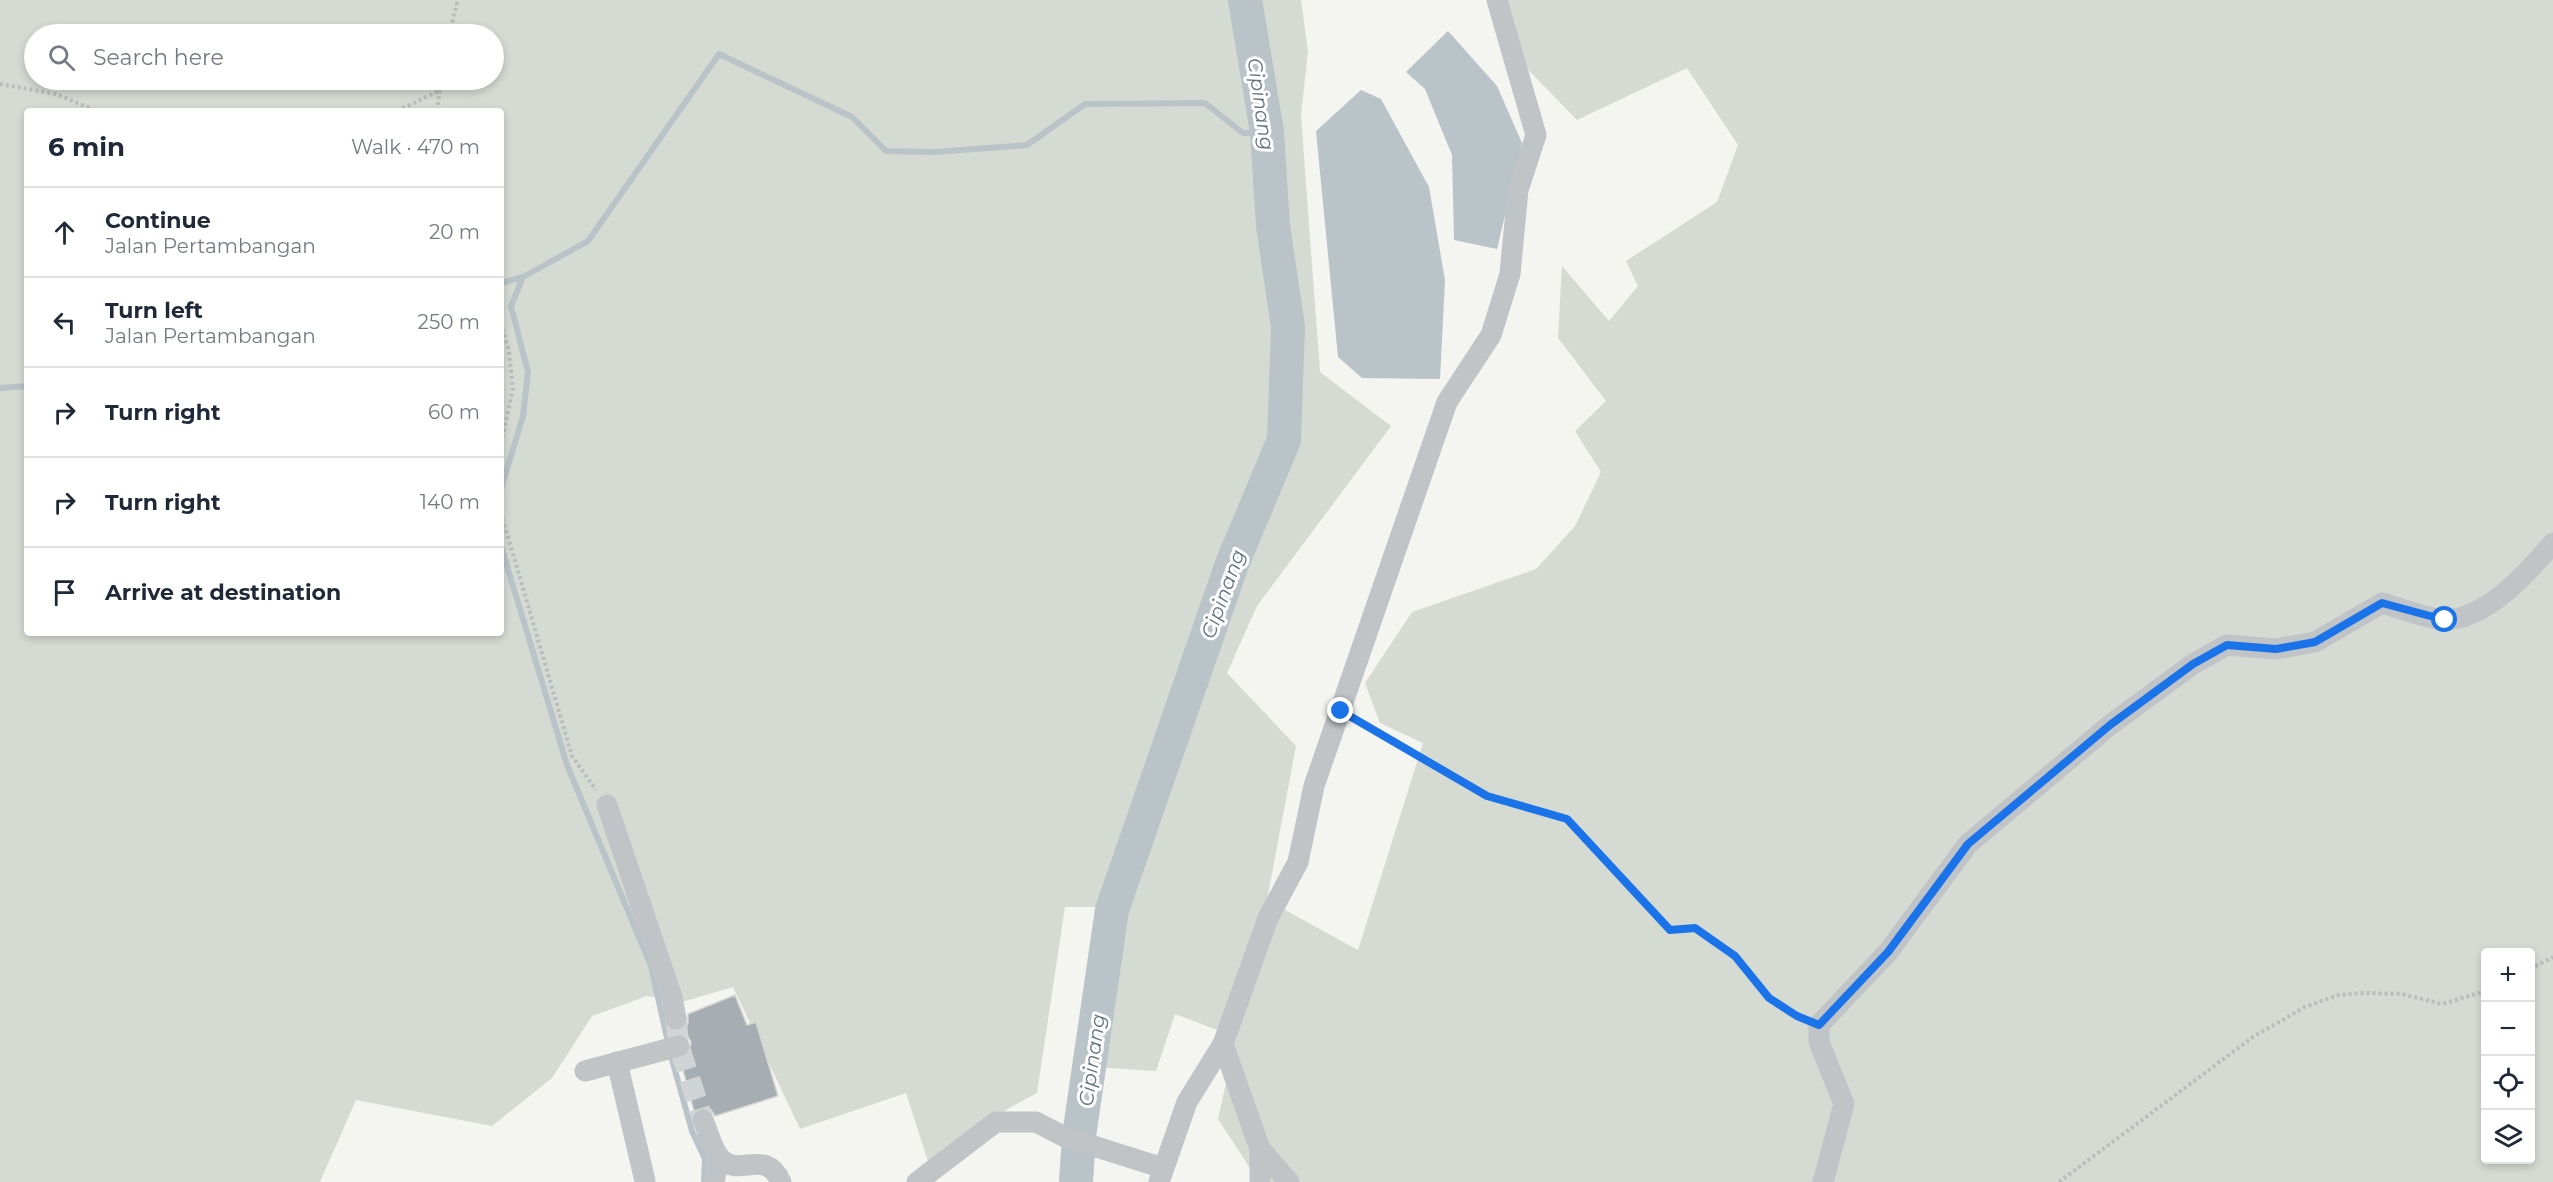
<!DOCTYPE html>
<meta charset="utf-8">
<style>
body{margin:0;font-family:Montserrat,sans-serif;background:#f2f2f3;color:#1f2937}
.controls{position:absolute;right:18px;bottom:18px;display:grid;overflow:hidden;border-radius:6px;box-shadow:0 3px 9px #0003}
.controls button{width:54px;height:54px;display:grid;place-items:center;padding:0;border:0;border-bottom:2px solid #e0e1e3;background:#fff;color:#1f2937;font:30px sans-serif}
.stop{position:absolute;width:18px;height:18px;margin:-14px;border:4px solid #1a73e8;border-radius:50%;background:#fff}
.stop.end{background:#1a73e8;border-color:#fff;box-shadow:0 2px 6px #0008}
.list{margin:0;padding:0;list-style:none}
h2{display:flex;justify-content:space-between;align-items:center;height:78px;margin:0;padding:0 24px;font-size:26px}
h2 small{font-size:20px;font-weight:400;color:#747a83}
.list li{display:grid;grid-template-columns:39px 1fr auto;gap:18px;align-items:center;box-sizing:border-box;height:90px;padding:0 24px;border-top:2px solid #e0e1e3}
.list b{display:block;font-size:22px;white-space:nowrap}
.list p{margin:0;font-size:20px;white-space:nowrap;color:#747a83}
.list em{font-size:20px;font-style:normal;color:#747a83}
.icon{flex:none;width:33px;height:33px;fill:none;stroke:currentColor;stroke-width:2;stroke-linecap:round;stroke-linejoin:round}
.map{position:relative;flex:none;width:2553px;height:1182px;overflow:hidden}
.search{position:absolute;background:#fff;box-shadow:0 3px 9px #0003;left:24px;top:24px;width:480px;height:66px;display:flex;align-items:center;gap:15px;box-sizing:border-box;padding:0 21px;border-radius:33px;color:#747a83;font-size:22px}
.panel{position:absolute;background:#fff;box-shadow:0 3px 9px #0003;left:24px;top:108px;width:480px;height:528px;border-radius:6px}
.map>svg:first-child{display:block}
.green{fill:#d5dbd2;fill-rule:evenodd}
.water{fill:#b9c3c8}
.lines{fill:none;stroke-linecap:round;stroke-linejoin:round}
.stream{stroke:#b9c3c8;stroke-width:6}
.river{stroke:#b9c3c8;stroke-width:34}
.building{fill:#a7aeb3;stroke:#d6d6d3;stroke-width:1.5}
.minor-tunnel{stroke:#d0d4d5;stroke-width:21;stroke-dasharray:21 10;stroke-linecap:butt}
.path{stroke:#babcbe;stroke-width:4;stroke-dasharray:3 3;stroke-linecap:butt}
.minor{stroke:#c0c4c7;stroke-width:21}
.route{stroke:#1a73e8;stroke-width:8}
.labels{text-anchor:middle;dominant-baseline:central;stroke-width:6;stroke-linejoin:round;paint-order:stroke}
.water-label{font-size:20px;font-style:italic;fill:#60757e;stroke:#fff}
</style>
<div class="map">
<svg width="2553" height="1182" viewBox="0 0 2553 1182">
<rect width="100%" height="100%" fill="#f4f4f1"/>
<path class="green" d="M0 0H1301L1308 51 1301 116 1320 372 1391 426 1257 606 1227 673 1296 746 1267 900 1358 950 1423 743 1380 723 1365 683 1412 612 1536 569 1575 526 1601 472 1575 431 1606 401 1558 338 1562 266 1609 321 1638 286 1626 261 1717 202 1738 145 1687 68 1577 120 1504 45 1494 0H2553V1182H1259L1218 1119 1236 1037 1175 1014 1156 1071 1079 1066 1105 907H1065L1037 1093 993 1117 930 1168 906 1093 800 1129 733 987 682 1002 647 996 592 1016 552 1078 492 1126 356 1100 320 1182H0ZM34 34H494V80H34ZM27 111H501V633H27ZM2486 952H2530V1160H2486Z"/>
<g class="water">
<polygon points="1448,31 1497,86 1522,143 1497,249 1454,240 1452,155 1425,89 1406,72"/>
<polygon points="1361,90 1381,99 1429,187 1445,280 1440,379 1362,378 1338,357 1316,131"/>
</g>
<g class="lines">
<g class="stream">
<polyline points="501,283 523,277"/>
<polyline points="0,388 27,386"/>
<polyline points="501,489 523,416 528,372 511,306 523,277 588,241 719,54 852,117 886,151 934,152 1027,145 1085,104 1205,103 1243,133 1267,132"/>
<polyline points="501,546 567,765 651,966 671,1056 692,1131 705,1159 704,1182"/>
</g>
<polyline class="river" points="1076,1182 1079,1136 1112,910 1232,564 1284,440 1288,327 1273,226 1267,132 1245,0"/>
</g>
<polygon class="building" points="735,995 747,1025 756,1022 778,1096 715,1116 711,1110 705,1108 694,1111 680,1059 688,1055 691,1042 688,1037 682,1034 673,1034 672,1031 679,1031 685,1028 688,1023 688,1014"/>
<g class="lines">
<polyline class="minor-tunnel" points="676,1019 679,1046 703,1120"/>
<g class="path">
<polyline points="449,34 458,0"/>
<polyline points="0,84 56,94 97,111"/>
<polyline points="397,111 439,91"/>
<polyline points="437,111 441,80"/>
<polyline points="501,323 509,351 513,389 501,444"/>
<polyline points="501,513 572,756 596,790"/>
<polyline points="1357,721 1487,796 1567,820 1670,930 1695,928 1735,956 1769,998 1804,1019"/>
<polyline points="2530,969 2553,957"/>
<polyline points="2059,1182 2253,1037 2305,1007 2338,995 2364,993 2402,994 2442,1004 2486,991"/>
</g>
<g class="minor">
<polyline points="607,805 672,997 676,1019"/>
<polyline points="1223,1044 1260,1149 1289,1182"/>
<polyline points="617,1062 645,1181"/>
<polyline points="585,1071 679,1046"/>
<path d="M703 1120C708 1131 712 1150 721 1159 740 1178 765 1147 781 1182"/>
<polyline points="714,1182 719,1158"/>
<polyline points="917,1182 996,1122 1036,1122 1065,1137 1163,1168"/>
<polyline points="1159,1182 1187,1102 1223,1044 1268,918 1298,862 1314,786 1447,402 1491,335 1510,274 1518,190 1536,135 1497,0"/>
<polyline points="1260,1182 1260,1149"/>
<path d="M1823 1182 1844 1104 1819 1042V1025L1888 952 1968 844 2110 725 2193 664 2227 645 2275 649 2315 642 2382 603C2397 607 2431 620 2445 620 2487 619 2528 572 2553 543"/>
</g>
</g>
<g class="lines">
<polyline class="route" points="1341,711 1487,796 1567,819 1670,930 1695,928 1735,956 1769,998 1797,1016 1819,1025 1888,952 1968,844 2110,725 2193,664 2227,645 2276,649 2315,642 2382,603 2445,620"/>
</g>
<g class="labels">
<g class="water-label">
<text transform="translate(1261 104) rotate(82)">Cipinang</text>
<text transform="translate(1223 594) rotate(-70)">Cipinang</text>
<text transform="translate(1092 1060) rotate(-82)">Cipinang</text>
</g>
</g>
</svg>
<div class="controls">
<button>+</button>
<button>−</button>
<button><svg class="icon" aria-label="locate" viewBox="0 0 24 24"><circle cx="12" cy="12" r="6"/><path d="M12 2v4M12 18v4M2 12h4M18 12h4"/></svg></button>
<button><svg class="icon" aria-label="layers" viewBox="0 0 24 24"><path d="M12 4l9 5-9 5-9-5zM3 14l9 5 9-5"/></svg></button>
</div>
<div class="stop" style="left:2445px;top:620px"></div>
<div class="stop end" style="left:1341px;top:711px"></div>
<div class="search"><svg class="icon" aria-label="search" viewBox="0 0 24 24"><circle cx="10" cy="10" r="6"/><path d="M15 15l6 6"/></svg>Search here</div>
<section class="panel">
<h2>6 min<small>Walk · 470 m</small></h2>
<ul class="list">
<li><svg class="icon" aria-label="ahead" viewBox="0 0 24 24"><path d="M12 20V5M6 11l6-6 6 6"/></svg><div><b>Continue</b><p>Jalan Pertambangan</p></div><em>20 m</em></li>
<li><svg class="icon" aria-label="left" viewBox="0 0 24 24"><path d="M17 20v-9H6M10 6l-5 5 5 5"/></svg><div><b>Turn left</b><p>Jalan Pertambangan</p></div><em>250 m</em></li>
<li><svg class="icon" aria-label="right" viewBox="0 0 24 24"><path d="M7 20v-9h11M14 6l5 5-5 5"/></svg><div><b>Turn right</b></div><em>60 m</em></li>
<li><svg class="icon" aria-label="right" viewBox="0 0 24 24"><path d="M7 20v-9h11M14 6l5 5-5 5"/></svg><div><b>Turn right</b></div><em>140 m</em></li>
<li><svg class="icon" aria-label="arrive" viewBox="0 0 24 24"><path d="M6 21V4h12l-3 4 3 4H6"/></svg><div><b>Arrive at destination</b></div></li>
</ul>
</section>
</div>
